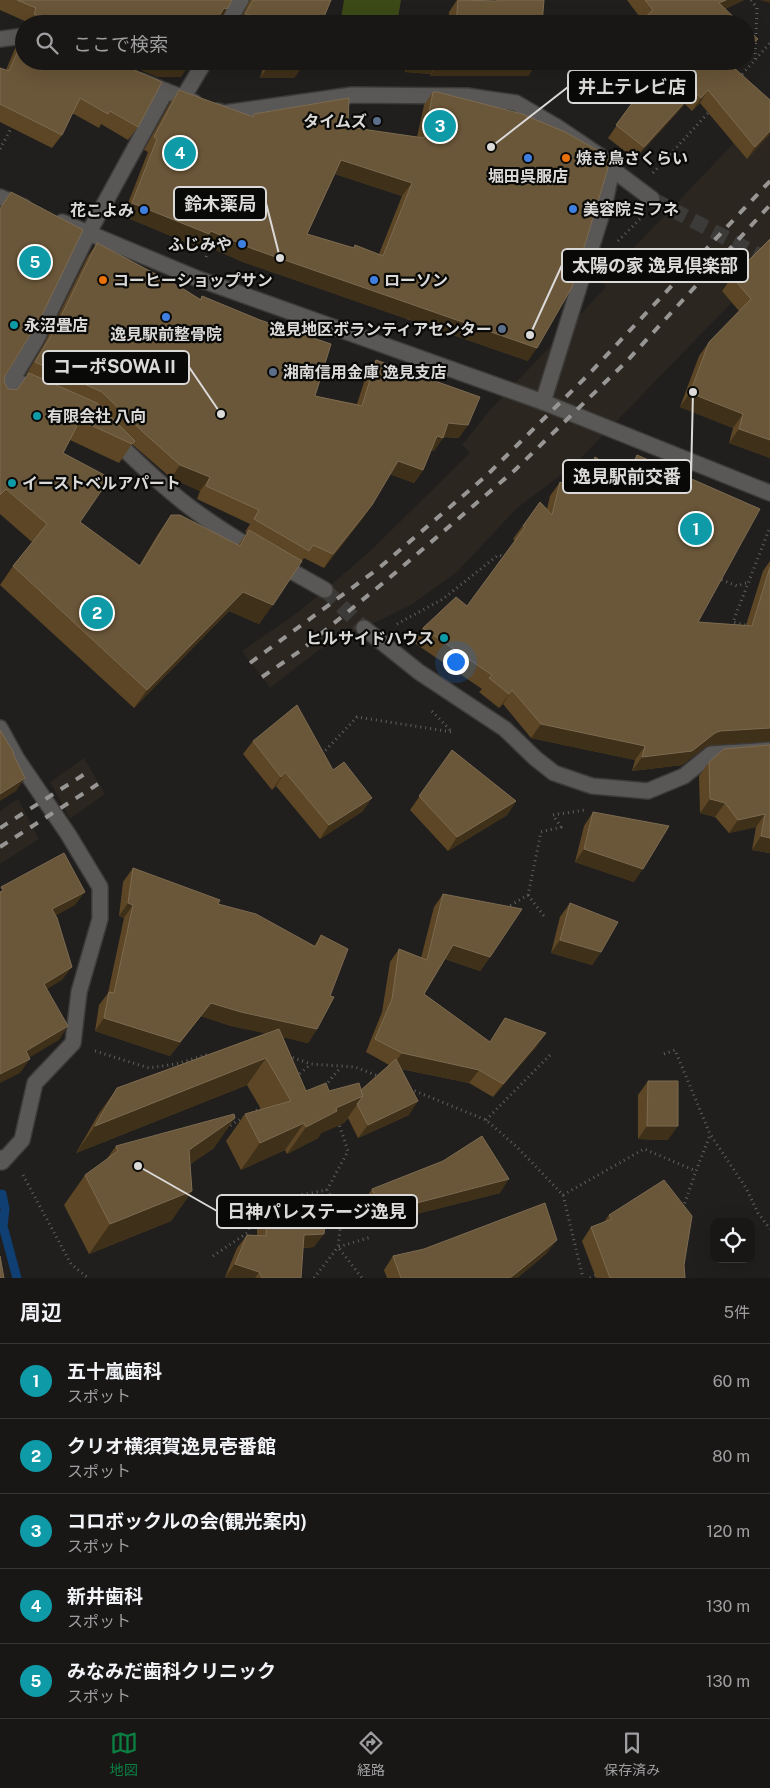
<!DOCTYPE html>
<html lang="ja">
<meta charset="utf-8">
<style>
body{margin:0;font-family:"Public Sans","Noto Sans JP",sans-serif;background:#252423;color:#f1f3f6}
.controls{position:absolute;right:15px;bottom:15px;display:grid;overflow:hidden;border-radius:10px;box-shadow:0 5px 20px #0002}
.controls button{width:45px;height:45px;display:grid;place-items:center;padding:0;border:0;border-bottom:1px solid #363635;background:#181716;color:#f1f3f6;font:25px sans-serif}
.you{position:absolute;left:455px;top:661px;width:18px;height:18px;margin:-12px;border:4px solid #fff;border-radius:50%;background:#1a73e8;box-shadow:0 0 0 8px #1a73e833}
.badge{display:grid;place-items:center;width:32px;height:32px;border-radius:50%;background:#0b8043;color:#fff;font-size:16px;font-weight:700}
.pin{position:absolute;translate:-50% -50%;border:2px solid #fff;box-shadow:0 1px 5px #0006}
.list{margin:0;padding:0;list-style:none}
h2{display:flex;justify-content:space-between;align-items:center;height:65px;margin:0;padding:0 20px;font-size:21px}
h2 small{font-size:16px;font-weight:400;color:#9f9fa1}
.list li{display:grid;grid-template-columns:32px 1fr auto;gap:15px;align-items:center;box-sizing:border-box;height:75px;padding:0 20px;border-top:1px solid #363635}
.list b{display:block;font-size:19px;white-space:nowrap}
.list p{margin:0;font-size:16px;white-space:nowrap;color:#9f9fa1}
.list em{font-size:16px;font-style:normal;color:#9f9fa1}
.icon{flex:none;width:28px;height:28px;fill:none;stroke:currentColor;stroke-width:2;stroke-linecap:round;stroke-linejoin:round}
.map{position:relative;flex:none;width:770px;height:1278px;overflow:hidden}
.search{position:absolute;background:#181716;box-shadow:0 5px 20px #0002;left:15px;right:15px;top:15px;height:55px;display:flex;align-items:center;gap:12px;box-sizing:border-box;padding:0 18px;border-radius:28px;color:#9f9fa1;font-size:19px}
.sheet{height:440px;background:#181716}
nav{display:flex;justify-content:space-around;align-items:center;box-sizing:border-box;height:70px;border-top:1px solid #363635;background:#181716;font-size:14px;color:#9f9fa1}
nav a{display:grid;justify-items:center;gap:2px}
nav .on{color:#0b8043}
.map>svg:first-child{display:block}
.built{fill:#2b261f}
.green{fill:#3c4a17}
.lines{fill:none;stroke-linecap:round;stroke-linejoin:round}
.stream{stroke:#0f3f73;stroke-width:9}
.minor-tunnel{stroke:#3c3b39;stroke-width:15;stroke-dasharray:15 8;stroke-linecap:butt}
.minor-casing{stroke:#3c3b39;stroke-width:18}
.path{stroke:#61605e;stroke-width:3;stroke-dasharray:1 4;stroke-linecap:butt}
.minor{stroke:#5a5856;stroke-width:15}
.rail{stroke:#979695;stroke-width:4;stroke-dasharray:9 9;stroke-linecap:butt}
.wall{fill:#5d4625;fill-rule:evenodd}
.shaded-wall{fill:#3f3019}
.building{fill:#6a5638;stroke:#7c6b51;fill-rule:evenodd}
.service-dot{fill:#5c6f8a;stroke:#090908;stroke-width:2}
.shop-dot{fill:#3f7fe0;stroke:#090908;stroke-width:2}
.food-dot{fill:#e8710a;stroke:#090908;stroke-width:2}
.culture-dot{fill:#0f9aa8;stroke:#090908;stroke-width:2}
.labels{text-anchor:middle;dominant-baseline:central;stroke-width:4.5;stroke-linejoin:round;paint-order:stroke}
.poi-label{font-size:16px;font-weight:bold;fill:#dbdad9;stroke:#090908;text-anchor:start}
.leader{fill:none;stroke:#dbdad9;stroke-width:2}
.callout-dot{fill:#dbdad9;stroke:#090908;stroke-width:2}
.callout{fill:#090908;stroke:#dbdad9;stroke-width:2}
.callout-label{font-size:18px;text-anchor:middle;font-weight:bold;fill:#dbdad9}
</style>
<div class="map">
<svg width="770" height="1278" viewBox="0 0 770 1278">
<rect width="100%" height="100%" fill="#201f1d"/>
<g class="built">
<polygon points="770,108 770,263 573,466 517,508 457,572 411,605 319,650 270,688 242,651 297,613 325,590 369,552 470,453 462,445 490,410 606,287 602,281 733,144 727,135"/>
<polygon points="84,758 105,794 70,819 50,782"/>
<polygon points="18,799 39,839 0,864 0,811"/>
</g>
<g class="green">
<polygon points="344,0 401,0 397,24 340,24"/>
<polygon points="335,61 391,61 390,66 334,69"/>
</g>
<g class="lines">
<polyline class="stream" points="2,1194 5,1209 3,1226 17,1278"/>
<g class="minor-tunnel">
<polyline points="652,199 770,261"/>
<polyline points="325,590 364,628"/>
</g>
<g class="minor-casing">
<g id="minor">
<polyline points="227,24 241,0"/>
<polyline points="0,39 24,36"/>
<polyline points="141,81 194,102"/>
<polyline points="183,98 205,61"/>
<polyline points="218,111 224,113 352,95 467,96 516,103 557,127 600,156 612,169 652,199"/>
<polyline points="0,197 24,207"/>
<polyline points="62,222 196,278 543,402 770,493"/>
<polyline points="13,380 39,391"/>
<polyline points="0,400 36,340 89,232 166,91"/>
<polyline points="543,402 604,207 612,169"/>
<path d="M112 437C138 463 165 489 195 511 236 541 281 565 325 590"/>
<polyline points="364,628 419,672 505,729 535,758 554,773 592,786 648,791 684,776 711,754 770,750"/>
<polyline points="0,728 17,759 68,834 100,887 100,919 79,992 73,1043 35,1083 22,1140 2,1162 0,1158"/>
</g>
</g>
<g class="path">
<polyline points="751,0 757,8 755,60"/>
<polyline points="739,78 770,43"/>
<polyline points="0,149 13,125"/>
<polyline points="653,173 710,111"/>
<polyline points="618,241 640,219"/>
<polyline points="206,257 211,244"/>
<polyline points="405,329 409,316"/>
<polyline points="717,578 737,586 749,582"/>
<polyline points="397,624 443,599 498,555 506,557"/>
<polyline points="750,626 733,622 770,527"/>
<polyline points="322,754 357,717 452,732 430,709"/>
<polyline points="528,895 546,919"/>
<polyline points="506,908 528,895 541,832 561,827 553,815 585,810"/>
<polyline points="95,1051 149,1068 176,1064 209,1054"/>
<polyline points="664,1054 675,1050 710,1134 746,1188 758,1213 770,1229"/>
<polyline points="288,1056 311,1064 355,1067 381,1077"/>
<polyline points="296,1077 311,1064"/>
<polyline points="325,1086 341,1067"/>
<polyline points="410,1089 486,1120 517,1147 563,1195 583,1278"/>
<polyline points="252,1113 263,1106"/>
<polyline points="486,1120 550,1055"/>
<polyline points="338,1121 348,1151 327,1190 342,1214 338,1247 362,1278"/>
<polyline points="226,1128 244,1117"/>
<polyline points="23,1175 71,1264 88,1278"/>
<polyline points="563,1195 644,1149 696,1171 710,1135"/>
<polyline points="683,1208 696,1171"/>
<polyline points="213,1256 247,1233 257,1209 269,1201 327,1190"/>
<polyline points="314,1278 338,1247 371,1237"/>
<polyline points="590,1278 598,1274"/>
</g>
<use href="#minor" class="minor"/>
<g class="rail">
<polyline points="250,663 379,568 486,476 589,374 770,181"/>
<polyline points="262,677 300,651 388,579 515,470 627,361 770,205"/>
<polyline points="0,828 91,770"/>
<polyline points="0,847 98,784"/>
</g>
</g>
<g class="wall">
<polygon points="0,0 232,0 218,23 215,22 214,24 26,24 27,22 0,10"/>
<polygon points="250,0 331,0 321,24 238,24"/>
<polygon points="457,0 496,1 496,0 544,0 542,24 448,24 449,12"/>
<polygon points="627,0 744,0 725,9 642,20"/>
<polygon points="24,36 24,61 138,127 128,140 101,124 99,128 72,113 62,135 52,148 0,122 0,68 6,70 16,46"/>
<polygon points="265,61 305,61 303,65 294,78 260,78"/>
<polygon points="407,61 538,61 528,76 430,76 431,74 405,72"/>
<polygon points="575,61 739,61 733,67 770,100 770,134 747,159 700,103 692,111 685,104 635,159 608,138 632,103"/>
<path d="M179 90 252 117 254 114 417 137 424 105 433 92 528 361 243 262 202 244 200 248 123 216 148 152 144 150 170 103ZM335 174 402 196 379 254 355 245 353 248 307 234Z"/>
<path d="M11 192 5 376 4 382 8 389 17 390 27 376 26 375 44 344 88 256 97 243 200 299 202 296 315 396 357 404 367 373 376 360 459 438 443 437 434 451 431 450 423 470 414 483 390 474 363 518 324 568 304 558 259 624 229 611 134 708 0 585 13 566 32 542 0 514V208ZM70 440 119 463 132 444 171 478 200 491 197 499 250 524 245 532 247 533 238 545 171 515 158 534 139 566 80 522 63 453Z"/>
<polygon points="770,239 770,458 729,443 733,428 680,407 699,356 709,342 739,311 722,291 732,277"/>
<polygon points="637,455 698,622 746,625 763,571 770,561 770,741 710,745 705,747 682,765 632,771 635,760 531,738 503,704 499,708 479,692 482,689 413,642 423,628 467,606 515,541 513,539 540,502 547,509 550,496 560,482 579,490 586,471 595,457 624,477 628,469"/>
<polygon points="253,741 333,770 363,811 320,839 276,786 272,790 243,754"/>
<polygon points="770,745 770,853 752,850 756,827 729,833 715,817 700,813 699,776 709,762"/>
<polygon points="452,750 516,801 507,815 448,851 410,810"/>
<polygon points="593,812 634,882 575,862 584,826"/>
<polygon points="133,868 218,904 314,946 321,935 317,1029 308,1043 283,1037 306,1091 361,1090 389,1065 366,1052 382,1012 390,962 399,949 421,958 434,907 443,894 490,957 480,971 445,959 424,994 490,1042 505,1018 537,1046 493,1097 469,1083 401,1069 409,1115 358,1138 348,1118 344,1123 321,1133 318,1138 287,1154 285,1150 241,1170 226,1141 245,1114 261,1109 247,1085 76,1153 98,1115 117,1088 266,1033 231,1026 201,1016 170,1056 95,1031 99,1005 108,993 124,918 119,916 123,882"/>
<polygon points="570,903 601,952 592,965 551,953 560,917"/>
<polygon points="648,1081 668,1140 638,1139 638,1095"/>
<polygon points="116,1146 214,1148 190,1164 192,1191 171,1221 89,1254 64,1205 85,1175 106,1160"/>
<polygon points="372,1189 500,1193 372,1225 363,1202"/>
<polygon points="267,1209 314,1247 303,1248 301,1278 227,1278 225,1277 237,1248 247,1235 257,1235 257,1223"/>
<polygon points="609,1215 684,1265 685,1278 596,1278 582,1241 591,1227 604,1222"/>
<polygon points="547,1253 517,1278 387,1278 384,1270 393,1256"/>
</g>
<g class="shaded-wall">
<polygon points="726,0 744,0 710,16 719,3"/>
<polygon points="760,0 770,0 770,3"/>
<polygon points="224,8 227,9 218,23 214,22"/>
<polygon points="245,14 284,19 280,24 238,24"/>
<polygon points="758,39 749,51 746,54 746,51"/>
<polygon points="120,61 161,61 190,64 181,77 157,77"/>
<polygon points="413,61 439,61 431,74 405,72"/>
<polygon points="736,61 739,61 723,78 732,66"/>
<polygon points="440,62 538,62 528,76 430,76"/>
<polygon points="269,65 303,65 294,78 260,78"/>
<polygon points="708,90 700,103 692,111 701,98"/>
<polygon points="694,92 685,104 635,159 644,147"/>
<polygon points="770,131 770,134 747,159 755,147"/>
<polygon points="341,160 412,183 402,196 332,173"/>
<polygon points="132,203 211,231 537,348 528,361 243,262 202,244 200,248 123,216"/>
<polygon points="690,393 743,414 733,428 680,407"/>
<polygon points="448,423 468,425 459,438 439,436"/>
<polygon points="739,429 770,440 770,458 729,443"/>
<polygon points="437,436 443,438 434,451 428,449"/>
<polygon points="398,461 423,470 414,483 389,474"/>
<polygon points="180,465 210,477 200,491 171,478"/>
<polygon points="372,505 363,518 324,568 333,554"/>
<polygon points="243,592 273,605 259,624 229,611 134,708 147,690"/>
<polygon points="512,690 503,704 499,708 509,694"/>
<polygon points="541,724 645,746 635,760 531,738"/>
<polygon points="770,728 770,741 710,745 705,747 682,765 632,771 642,757 720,731"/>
<polygon points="285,772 276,786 272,790 281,777"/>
<polygon points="25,778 16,791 0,801 0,794"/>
<polygon points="372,798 363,811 320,839 329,825"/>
<polygon points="710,799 725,803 715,817 700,813"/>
<polygon points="516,801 507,815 448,851 457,837"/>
<polygon points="765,814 756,827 729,833 738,820"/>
<polygon points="761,836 770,838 770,853 752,850"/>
<polygon points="584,849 643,869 634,882 575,862"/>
<polygon points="85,892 75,905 43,923 52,909"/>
<polygon points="128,903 133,905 124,918 119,916"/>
<polygon points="560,940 601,952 592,965 551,953"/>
<polygon points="453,945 490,957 480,971 443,958"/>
<polygon points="72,967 62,980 34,997 44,984"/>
<polygon points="211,1003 317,1029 308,1043 231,1026 201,1016 170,1056 95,1031 104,1018"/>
<polygon points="68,1026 59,1040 17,1065 26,1051"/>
<polygon points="546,1033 537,1046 493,1097 503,1084"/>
<polygon points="402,1053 479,1070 469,1083 392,1067"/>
<polygon points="266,1058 247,1085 76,1153 95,1126"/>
<polygon points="30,1059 20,1073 0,1083 0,1074"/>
<polygon points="363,1096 344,1123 321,1133 318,1138 287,1154 306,1127 336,1108"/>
<polygon points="418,1101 409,1115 358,1138 368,1125"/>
<polygon points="235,1118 214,1148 168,1180 189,1150"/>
<polygon points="304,1123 285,1150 241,1170 260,1143"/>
<polygon points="647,1126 678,1126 668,1140 638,1139"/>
<polygon points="509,1179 500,1193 372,1225 382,1212"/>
<polygon points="192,1191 171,1221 89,1254 110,1224"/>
<polygon points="324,1234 314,1247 295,1248 304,1235"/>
<polygon points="557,1240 547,1253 517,1278 510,1278"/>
<polygon points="235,1264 259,1272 255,1278 227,1278 225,1277"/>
</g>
<g class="building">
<polygon points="17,0 232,0 227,9 224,8 214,24 42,24 41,17 34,14 36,8"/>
<polygon points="253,0 331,0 321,24 282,24 284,19 265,19 245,14"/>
<polygon points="458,0 498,1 499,0 544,0 542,24 456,24"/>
<polygon points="645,0 726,0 719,3 741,24 638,24 653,10"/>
<polygon points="600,21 604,24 597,24"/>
<polygon points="746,28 758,39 746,51"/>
<polygon points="24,37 24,61 114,61 162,82 138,127 110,111 108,114 80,98 62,135 0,104 0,68 9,71"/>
<polygon points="161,61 192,61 190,64 167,64"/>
<polygon points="270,61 305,61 303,65 269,65"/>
<rect x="440" y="61" width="98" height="1"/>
<polygon points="601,61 736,61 732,66 770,100 770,131 755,147 708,90 701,98 694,92 644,147 616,125 641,91"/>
<path d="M179 90 253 117 254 114 349 98 348 127 424 138 433 92H437L522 114 565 132 611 158 572 287 537 348 253 249 211 231 209 234 132 203 157 139 154 137ZM341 160 412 183 383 256 355 245 354 248 307 234Z"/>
<polygon points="11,192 83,230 41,317 5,376 4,382 8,389 17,390 29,373 97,403 135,441 132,444 80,420 63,453 110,478 80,522 140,566 171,515 180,515 240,546 249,530 302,561 273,605 243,592 147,690 13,566 47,524 6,489 0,495 0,209"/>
<polygon points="770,239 770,440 739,429 743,414 690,393 709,342 751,299 732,277"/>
<polygon points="97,243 182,288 201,300 202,296 260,320 331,344 315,396 362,406 376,360 480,397 468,425 448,423 443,438 437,436 423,470 398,461 372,505 333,554 313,545 309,551 254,519 259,510 206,486 210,477 180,465 144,433 102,392 35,362 54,331"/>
<polygon points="637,455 760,509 698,622 752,626 770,567 770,728 720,731 715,733 692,751 642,757 645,746 541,724 512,690 509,694 489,678 492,675 423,628 456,597 467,606 525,527 523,526 540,502 552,515 560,482 583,492 595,457 628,479"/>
<polygon points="297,705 333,770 344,762 372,798 329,825 285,772 281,777 253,741"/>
<polygon points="0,730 14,753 13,754 25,778 0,794"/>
<polygon points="770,745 770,838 761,836 765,814 738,820 725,803 710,799 709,762 724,749"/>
<polygon points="452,750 516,801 457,837 419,796"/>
<polygon points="593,812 669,826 643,869 584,849"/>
<polygon points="64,853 85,892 52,909 57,918 72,967 44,984 68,1026 26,1051 30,1059 0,1074 0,892 3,891 1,887"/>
<polygon points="133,868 220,900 218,904 256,914 316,947 321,935 348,949 330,996 334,997 317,1029 241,1012 211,1003 180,1042 104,1018 109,992 114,993 133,905 128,903"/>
<polygon points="443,894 522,909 490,957 453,945 424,994 490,1042 505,1018 546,1033 503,1084 479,1070 402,1053 375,1039 392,999 399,949 427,960"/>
<polygon points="570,903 618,922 601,952 560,940"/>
<polygon points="279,1029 306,1091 326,1083 329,1091 359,1083 363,1096 336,1108 337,1111 306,1127 304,1123 260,1143 245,1114 291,1101 266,1058 95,1126 117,1088"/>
<polygon points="396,1059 418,1101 368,1125 357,1104 363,1096 361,1090"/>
<polygon points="648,1081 678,1081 678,1126 647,1126"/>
<polygon points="234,1114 235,1118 189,1150 192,1191 110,1224 85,1175 118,1151 116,1146"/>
<polygon points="482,1136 509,1179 382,1212 372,1189 443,1161"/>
<polygon points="664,1180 692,1216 684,1265 685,1278 610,1278 591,1227 612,1219 609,1215"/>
<polygon points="327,1199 324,1234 304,1235 301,1278 262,1278 259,1272 235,1264 247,1235 266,1236 267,1209 282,1208"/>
<polygon points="545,1203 557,1240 510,1278 401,1278 393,1256 424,1249"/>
<polygon points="0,1256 4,1278 0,1278"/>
</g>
<g class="service-dot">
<circle cx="377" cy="121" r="5"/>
<circle cx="502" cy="329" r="5"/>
<circle cx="273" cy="372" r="5"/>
</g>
<g class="shop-dot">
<circle cx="528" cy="158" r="5"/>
<circle cx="573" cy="209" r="5"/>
<circle cx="144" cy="210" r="5"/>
<circle cx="242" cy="244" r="5"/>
<circle cx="374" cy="280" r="5"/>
<circle cx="166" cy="317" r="5"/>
</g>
<g class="food-dot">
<circle cx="566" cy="158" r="5"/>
<circle cx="103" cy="280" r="5"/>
</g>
<g class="culture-dot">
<circle cx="14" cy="325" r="5"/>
<circle cx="37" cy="416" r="5"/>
<circle cx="12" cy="483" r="5"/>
<circle cx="444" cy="638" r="5"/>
</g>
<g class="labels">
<g class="poi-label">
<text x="367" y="121" text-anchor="end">タイムズ</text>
<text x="576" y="158">焼き鳥さくらい</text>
<text x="528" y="176" text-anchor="middle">堀田呉服店</text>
<text x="583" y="209">美容院ミフネ</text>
<text x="134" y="210" text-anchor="end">花こよみ</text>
<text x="232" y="244" text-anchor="end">ふじみや</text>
<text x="113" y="280">コーヒーショップサン</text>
<text x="384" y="280">ローソン</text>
<text x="24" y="325">永沼畳店</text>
<text x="492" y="329" text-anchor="end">逸見地区ボランティアセンター</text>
<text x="166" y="334" text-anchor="middle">逸見駅前整骨院</text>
<text x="283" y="372">湘南信用金庫 逸見支店</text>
<text x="47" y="416">有限会社 八向</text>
<text x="22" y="483">イーストベルアパート</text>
<text x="434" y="638" text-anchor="end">ヒルサイドハウス</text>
</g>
</g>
<path class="leader" d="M491 147L568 87M280 258L266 203M530 335L562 265M221 414L189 367M693 392L691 477M138 1166L217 1211"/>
<g class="callout-dot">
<circle cx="491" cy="147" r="5"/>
<circle cx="280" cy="258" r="5"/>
<circle cx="530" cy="335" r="5"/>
<circle cx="221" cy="414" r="5"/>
<circle cx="693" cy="392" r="5"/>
<circle cx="138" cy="1166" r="5"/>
</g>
<g class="callout">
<rect x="568" y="70" width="128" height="33" rx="5"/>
<rect x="174" y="187" width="92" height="33" rx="5"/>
<rect x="562" y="249" width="186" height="33" rx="5"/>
<rect x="43" y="351" width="146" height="33" rx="5"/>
<rect x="563" y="460" width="128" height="33" rx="5"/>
<rect x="217" y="1195" width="200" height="33" rx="5"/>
</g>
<g class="callout-label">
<text x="632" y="93">井上テレビ店</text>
<text x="220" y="210">鈴木薬局</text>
<text x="655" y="272">太陽の家 逸見倶楽部</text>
<text x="116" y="373">コーポSOWAⅡ</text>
<text x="627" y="483">逸見駅前交番</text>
<text x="317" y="1218">日神パレステージ逸見</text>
</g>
</svg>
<div class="controls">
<button><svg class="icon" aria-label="locate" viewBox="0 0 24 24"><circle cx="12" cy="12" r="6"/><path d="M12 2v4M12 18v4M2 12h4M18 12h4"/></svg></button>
</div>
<div class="you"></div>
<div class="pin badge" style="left:696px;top:529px;background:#0f9aa8">1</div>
<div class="pin badge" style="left:97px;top:613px;background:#0f9aa8">2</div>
<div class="pin badge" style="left:440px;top:126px;background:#0f9aa8">3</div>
<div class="pin badge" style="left:180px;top:153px;background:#0f9aa8">4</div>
<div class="pin badge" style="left:35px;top:262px;background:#0f9aa8">5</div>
<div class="search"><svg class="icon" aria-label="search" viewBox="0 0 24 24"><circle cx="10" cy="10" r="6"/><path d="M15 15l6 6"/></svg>ここで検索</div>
</div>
<section class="sheet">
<h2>周辺<small>5件</small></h2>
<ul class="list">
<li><span class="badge" style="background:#0f9aa8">1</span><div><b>五十嵐歯科</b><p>スポット</p></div><em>60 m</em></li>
<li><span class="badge" style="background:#0f9aa8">2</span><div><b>クリオ横須賀逸見壱番館</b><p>スポット</p></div><em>80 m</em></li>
<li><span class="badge" style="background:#0f9aa8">3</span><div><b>コロボックルの会(観光案内)</b><p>スポット</p></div><em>120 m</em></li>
<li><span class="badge" style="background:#0f9aa8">4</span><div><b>新井歯科</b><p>スポット</p></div><em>130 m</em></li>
<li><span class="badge" style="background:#0f9aa8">5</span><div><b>みなみだ歯科クリニック</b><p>スポット</p></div><em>130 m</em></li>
</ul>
</section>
<nav>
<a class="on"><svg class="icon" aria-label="map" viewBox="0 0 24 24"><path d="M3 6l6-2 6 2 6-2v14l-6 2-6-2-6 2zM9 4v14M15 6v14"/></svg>地図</a>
<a><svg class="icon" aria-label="directions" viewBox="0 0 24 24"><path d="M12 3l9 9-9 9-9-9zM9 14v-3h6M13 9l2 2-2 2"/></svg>経路</a>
<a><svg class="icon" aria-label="saved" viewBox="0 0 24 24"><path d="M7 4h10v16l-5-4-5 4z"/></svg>保存済み</a>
</nav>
